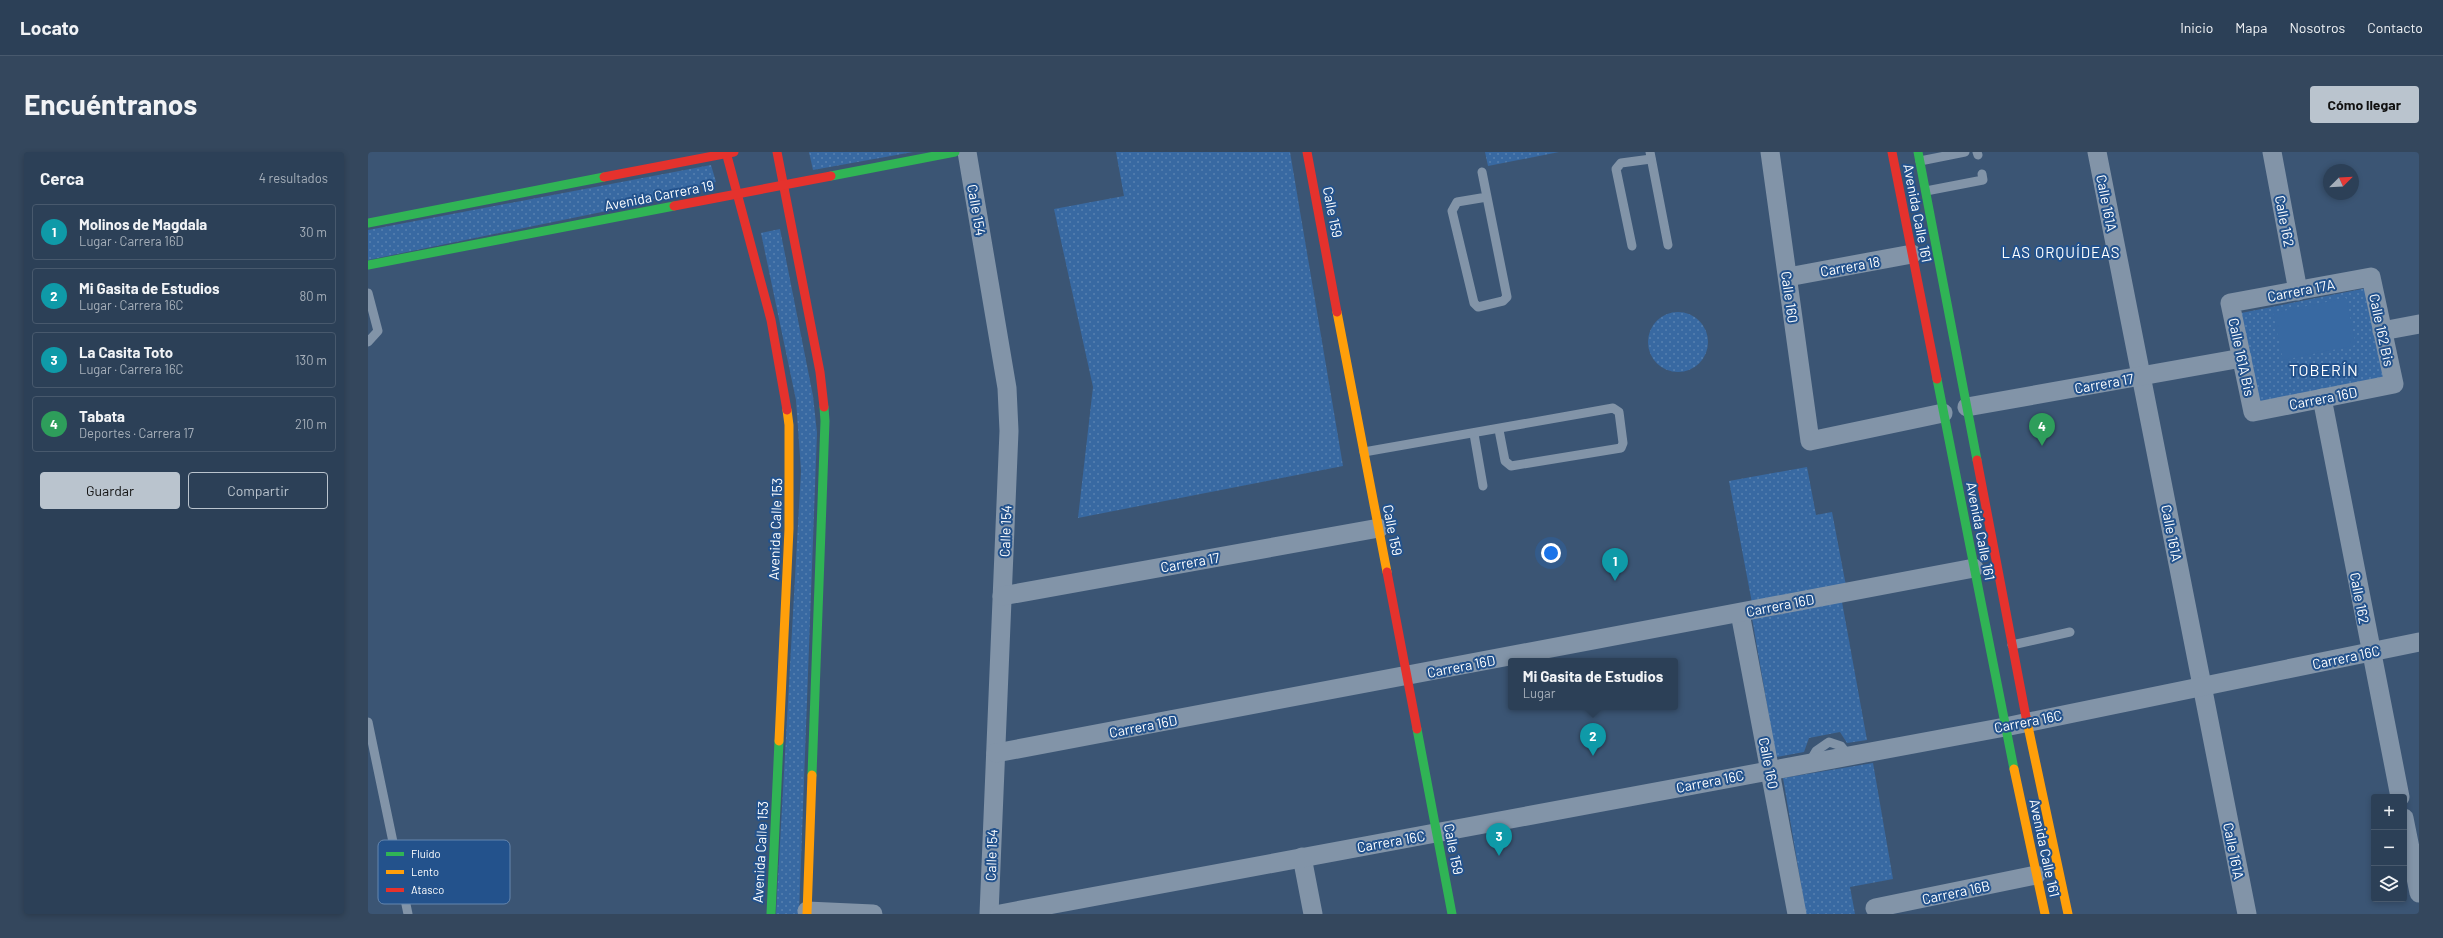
<!DOCTYPE html>
<html lang="es">
<meta charset="utf-8">
<style>
body{margin:0;font-family:Barlow,sans-serif;background:#34475d;color:#f1f3f6}
.controls{position:absolute;right:12px;bottom:12px;display:grid;overflow:hidden;border-radius:4px;box-shadow:0 2px 6px #0003}
.controls button{width:36px;height:36px;display:grid;place-items:center;padding:0;border:0;border-bottom:1px solid #48596d;background:#2c4057;color:#f1f3f6;font:20px sans-serif}
.compass{position:absolute;left:1955px;top:12px;width:36px;height:36px;border-radius:50%;background:#2c4057;box-shadow:0 2px 6px #0003;rotate:66deg}
.you{position:absolute;left:1183px;top:401px;width:14px;height:14px;margin:-10px;border:3px solid #fff;border-radius:50%;background:#1a73e8;box-shadow:0 0 0 6px #1a73e833}
.badge{display:grid;place-items:center;width:26px;height:26px;border-radius:50%;background:#bac4ce;color:#fff;font-size:13px;font-weight:700}
.pin{position:absolute;translate:-50% -33px;filter:drop-shadow(0 1px 2px #0008)}
.pin::after{content:'';position:absolute;top:21px;width:14px;height:12px;background:inherit;clip-path:polygon(0 0,100% 0,50% 100%)}
.popup{position:absolute;left:1140px;top:506px;width:170px;height:52px;box-sizing:border-box;display:grid;place-content:center;border-radius:4px;background:#2c4057;filter:drop-shadow(0 1px 3px #0005);font-size:13px;white-space:nowrap;color:#a6afba}
.popup b{font-size:15px;color:#f1f3f6}
.popup::after{content:'';position:absolute;left:50%;top:100%;margin-left:-8px;border:8px solid transparent;border-top-color:#2c4057}
.list{margin:0;padding:0;list-style:none}
h2{display:flex;justify-content:space-between;align-items:center;height:52px;margin:0;padding:0 16px;font-size:17px}
h2 small{font-size:13px;font-weight:400;color:#a6afba}
.list li{display:grid;grid-template-columns:26px 1fr auto;gap:12px;align-items:center;box-sizing:border-box;height:56px;margin:0 8px 8px;padding:0 8px;border:1px solid #48596d;border-radius:4px}
.list b{display:block;font-size:15px;white-space:nowrap}
.list p{margin:0;font-size:13px;white-space:nowrap;color:#a6afba}
.list em{font-size:13px;font-style:normal;color:#a6afba}
.actions{display:flex;gap:8px;padding:12px 16px}
.actions a{flex:1;padding:9px 0;border:1px solid #bac4ce;border-radius:4px;text-align:center;font-size:14px;color:#bac4ce}
.actions .main{background:#bac4ce;color:#111}
.icon{flex:none;width:22px;height:22px;fill:none;stroke:currentColor;stroke-width:2;stroke-linecap:round;stroke-linejoin:round}
.map{position:relative;flex:none;width:2051px;height:762px;overflow:hidden;border-radius:4px}
header{display:flex;align-items:center;gap:24px;box-sizing:border-box;height:56px;padding:0 20px;background:#2c4057;border-bottom:1px solid #48596d}
header strong{font-size:19px}
nav{display:flex;gap:22px;margin-inline-start:auto;font-size:14px}
.intro{display:flex;align-items:center;justify-content:space-between;box-sizing:border-box;height:96px;padding:0 24px}
h1{margin:0;font-size:28px}
.button{padding:10px 18px;border-radius:4px;background:#bac4ce;color:#111;font-size:14px;font-weight:700}
main{display:flex;gap:24px;padding:0 24px}
aside{flex:1;background:#2c4057;border-radius:4px;box-shadow:0 2px 6px #0003}
.map>svg:first-child{display:block}
.green{fill:url(#green-dots)}
.pitch{fill:#3869a2}
.lines{fill:none;stroke-linecap:round;stroke-linejoin:round}
.lane{stroke:#8294a8;stroke-width:9}
.street{stroke:#8294a8;stroke-width:19}
.fast{stroke:#30b455;stroke-width:9}
.slow{stroke:#ff9f0a;stroke-width:9}
.jam{stroke:#e5322d;stroke-width:9}
.labels{text-anchor:middle;dominant-baseline:central;stroke-width:4;stroke-linejoin:round;paint-order:stroke}
.street-label{font-size:14px;fill:#fff;stroke:#23528c}
.neighbourhood-label{font-size:15px;letter-spacing:1px;fill:#fff;stroke:#23528c}
.quarter-label{font-size:16px;letter-spacing:1px;fill:#fff;stroke:#23528c}
.key{fill:#23528c;stroke:#6586ae;stroke-width:1}
.key-label{font-size:11px;fill:#fff}
</style>
<header>
<strong>Locato</strong>
<nav><a>Inicio</a><a>Mapa</a><a>Nosotros</a><a>Contacto</a></nav>
</header>
<div class="intro"><h1>Encuéntranos</h1><a class="button">Cómo llegar</a></div>
<main>
<aside>
<h2>Cerca<small>4 resultados</small></h2>
<ul class="list">
<li><span class="badge" style="background:#0f9aa8">1</span><div><b>Molinos de Magdala</b><p>Lugar · Carrera 16D</p></div><em>30 m</em></li>
<li><span class="badge" style="background:#0f9aa8">2</span><div><b>Mi Gasita de Estudios</b><p>Lugar · Carrera 16C</p></div><em>80 m</em></li>
<li><span class="badge" style="background:#0f9aa8">3</span><div><b>La Casita Toto</b><p>Lugar · Carrera 16C</p></div><em>130 m</em></li>
<li><span class="badge" style="background:#2e9e5b">4</span><div><b>Tabata</b><p>Deportes · Carrera 17</p></div><em>210 m</em></li>
</ul>
<div class="actions"><a class="main">Guardar</a><a>Compartir</a></div>
</aside>
<div class="map">
<svg width="2051" height="762" viewBox="0 0 2051 762">
<defs>
<pattern id="green-dots" width="8" height="8" patternUnits="userSpaceOnUse"><rect width="8" height="8" fill="#3869a2"/><path d="M2 2h.1M6 6h.1" fill="none" stroke="#5680b0" stroke-width="1.8" stroke-linecap="round"/></pattern>
</defs>
<rect width="100%" height="100%" fill="#3b5574"/>
<g class="green">
<polygon points="441,0 545,0 445,18"/>
<polygon points="748,0 922,0 975,314 710,366 725,235 686,57 756,44"/>
<polygon points="1117,0 1191,0 1120,14"/>
<polygon points="343,13 348,30 314,37 268,53 0,108 0,78"/>
<polygon points="412,77 445,244 449,281 431,762 408,762 433,319 428,248 393,81"/>
<polygon points="1999,136 2017,225 1891,251 1873,161"/>
<circle cx="1310" cy="190" r="30"/>
<polygon points="1439,315 1448,363 1464,360 1478,434 1384,451 1361,329"/>
<polygon points="1474,450 1499,588 1479,591 1472,580 1441,586 1436,600 1408,605 1384,466"/>
<polygon points="1505,611 1525,727 1482,735 1487,762 1438,762 1415,626"/>
</g>
<polygon class="pitch" points="1978,146 1988,193 1915,208 1905,161"/>
<g class="lines">
<g class="lane">
<polyline points="1282,0 1300,93"/>
<polyline points="1609,0 1610,3"/>
<polyline points="1552,9 1597,0"/>
<polyline points="1114,20 1139,145 1135,149 1110,155 1106,151 1084,59 1089,50 1119,45"/>
<polyline points="1558,39 1615,28 1614,22"/>
<polyline points="1264,94 1248,17 1253,11 1283,7"/>
<polyline points="0,141 10,179 0,190"/>
<polyline points="1106,282 1115,334"/>
<polyline points="996,300 1245,256 1251,260 1255,291 1253,296 1143,314 1137,309 1131,278"/>
<polyline points="1644,493 1702,480"/>
<polyline points="0,570 40,762"/>
<polyline points="1441,611 1448,599 1461,590 1473,594 1481,604"/>
</g>
<g class="street">
<polyline points="599,0 639,236 641,279 621,762"/>
<polyline points="1402,0 1442,289 1575,261"/>
<polyline points="1729,0 1879,762"/>
<polyline points="1904,0 1930,139"/>
<polyline points="1420,125 1544,102"/>
<polygon points="2003,125 2026,232 1885,260 1862,151"/>
<polyline points="2014,179 2051,172"/>
<polyline points="1954,246 2032,645"/>
<polyline points="1599,255 1874,206"/>
<polyline points="634,444 1011,376"/>
<polyline points="1372,461 1429,762"/>
<polyline points="628,601 1606,416"/>
<polyline points="2036,666 2051,741"/>
<polyline points="934,705 945,762"/>
<polyline points="1507,756 1668,723"/>
<polyline points="439,759 505,762"/>
<polyline points="632,762 1637,575 2051,490"/>
</g>
<g class="fast">
<polyline points="1550,0 1609,308"/>
<polyline points="463,24 587,0"/>
<polyline points="0,71 236,25"/>
<polyline points="0,113 306,54"/>
<polyline points="1569,227 1646,617"/>
<polyline points="1049,577 1084,762"/>
<polyline points="444,623 457,269 456,255"/>
<polyline points="403,762 411,589"/>
</g>
<g class="slow">
<polyline points="969,160 1019,420"/>
<polyline points="1658,565 1700,762"/>
<polyline points="411,589 421,377 421,273 419,258"/>
<polyline points="1646,617 1677,762"/>
<polyline points="439,762 444,623"/>
</g>
<g class="jam">
<polyline points="358,0 403,168 419,258"/>
<polyline points="409,0 452,220 456,255"/>
<polyline points="939,0 969,160"/>
<polyline points="1524,0 1569,227"/>
<polyline points="236,25 366,0"/>
<polyline points="306,54 463,24"/>
<polyline points="1609,308 1658,565"/>
<polyline points="1019,420 1049,577"/>
</g>
</g>
<g class="labels">
<g class="street-label">
<text transform="translate(291 43) rotate(-11)">Avenida Carrera 19</text>
<text transform="translate(1739 51) rotate(79)">Calle 161A</text>
<text transform="translate(609 58) rotate(80)">Calle 154</text>
<text transform="translate(965 60) rotate(79)">Calle 159</text>
<text transform="translate(1550 61) rotate(79)">Avenida Calle 161</text>
<text transform="translate(1917 69) rotate(79)">Calle 162</text>
<text transform="translate(1482 114) rotate(-10)">Carrera 18</text>
<text transform="translate(1933 138) rotate(-11)">Carrera 17A</text>
<text transform="translate(1422 145) rotate(82)">Calle 160</text>
<text transform="translate(2014 178) rotate(78)">Calle 162 Bis</text>
<text transform="translate(1874 205) rotate(78)">Calle 161A Bis</text>
<text transform="translate(1736 231) rotate(-10)">Carrera 17</text>
<text transform="translate(1955 246) rotate(-11)">Carrera 16D</text>
<text transform="translate(407 377) rotate(-88)">Avenida Calle 153</text>
<text transform="translate(1025 378) rotate(79)">Calle 159</text>
<text transform="translate(637 379) rotate(-88)">Calle 154</text>
<text transform="translate(1613 379) rotate(79)">Avenida Calle 161</text>
<text transform="translate(1804 381) rotate(79)">Calle 161A</text>
<text transform="translate(822 410) rotate(-10)">Carrera 17</text>
<text transform="translate(1992 446) rotate(79)">Calle 162</text>
<text transform="translate(1412 453) rotate(-11)">Carrera 16D</text>
<text transform="translate(1978 505) rotate(-12)">Carrera 16C</text>
<text transform="translate(1093 514) rotate(-11)">Carrera 16D</text>
<text transform="translate(1660 569) rotate(-11)">Carrera 16C</text>
<text transform="translate(775 574) rotate(-11)">Carrera 16D</text>
<text transform="translate(1401 611) rotate(79)">Calle 160</text>
<text transform="translate(1342 629) rotate(-11)">Carrera 16C</text>
<text transform="translate(1023 689) rotate(-10)">Carrera 16C</text>
<text transform="translate(1677 696) rotate(78)">Avenida Calle 161</text>
<text transform="translate(1086 697) rotate(79)">Calle 159</text>
<text transform="translate(1866 699) rotate(79)">Calle 161A</text>
<text transform="translate(392 700) rotate(-87)">Avenida Calle 153</text>
<text transform="translate(623 703) rotate(-88)">Calle 154</text>
<text transform="translate(1588 740) rotate(-12)">Carrera 16B</text>
</g>
<g class="neighbourhood-label">
<text x="1693" y="100">LAS ORQUÍDEAS</text>
</g>
<g class="quarter-label">
<text x="1956" y="217">TOBERÍN</text>
</g>
</g>
<rect x="10" y="688" width="132" height="64" rx="6" class="key"/>
<rect x="18" y="700" width="18" height="4" fill="#30b455"/>
<rect x="18" y="718" width="18" height="4" fill="#ff9f0a"/>
<rect x="18" y="736" width="18" height="4" fill="#e5322d"/>
<g class="key-label">
<text x="43" y="706">Fluido</text>
<text x="43" y="724">Lento</text>
<text x="43" y="742">Atasco</text>
</g>
</svg>
<div class="controls">
<button>+</button>
<button>−</button>
<button><svg class="icon" aria-label="layers" viewBox="0 0 24 24"><path d="M12 4l9 5-9 5-9-5zM3 14l9 5 9-5"/></svg></button>
</div>
<svg class="compass" viewBox="-18 -18 36 36"><path d="M0-13l5 13h-10z" fill="#e53935"/><path d="M0 13l5-13h-10z" fill="#a6afba"/></svg>
<div class="you"></div>
<div class="pin badge" style="left:1247px;top:429px;background:#0f9aa8">1</div>
<div class="pin badge" style="left:1225px;top:604px;background:#0f9aa8">2</div>
<div class="popup"><b>Mi Gasita de Estudios</b>Lugar</div>
<div class="pin badge" style="left:1131px;top:704px;background:#0f9aa8">3</div>
<div class="pin badge" style="left:1674px;top:294px;background:#2e9e5b">4</div>
</div>
</main>
